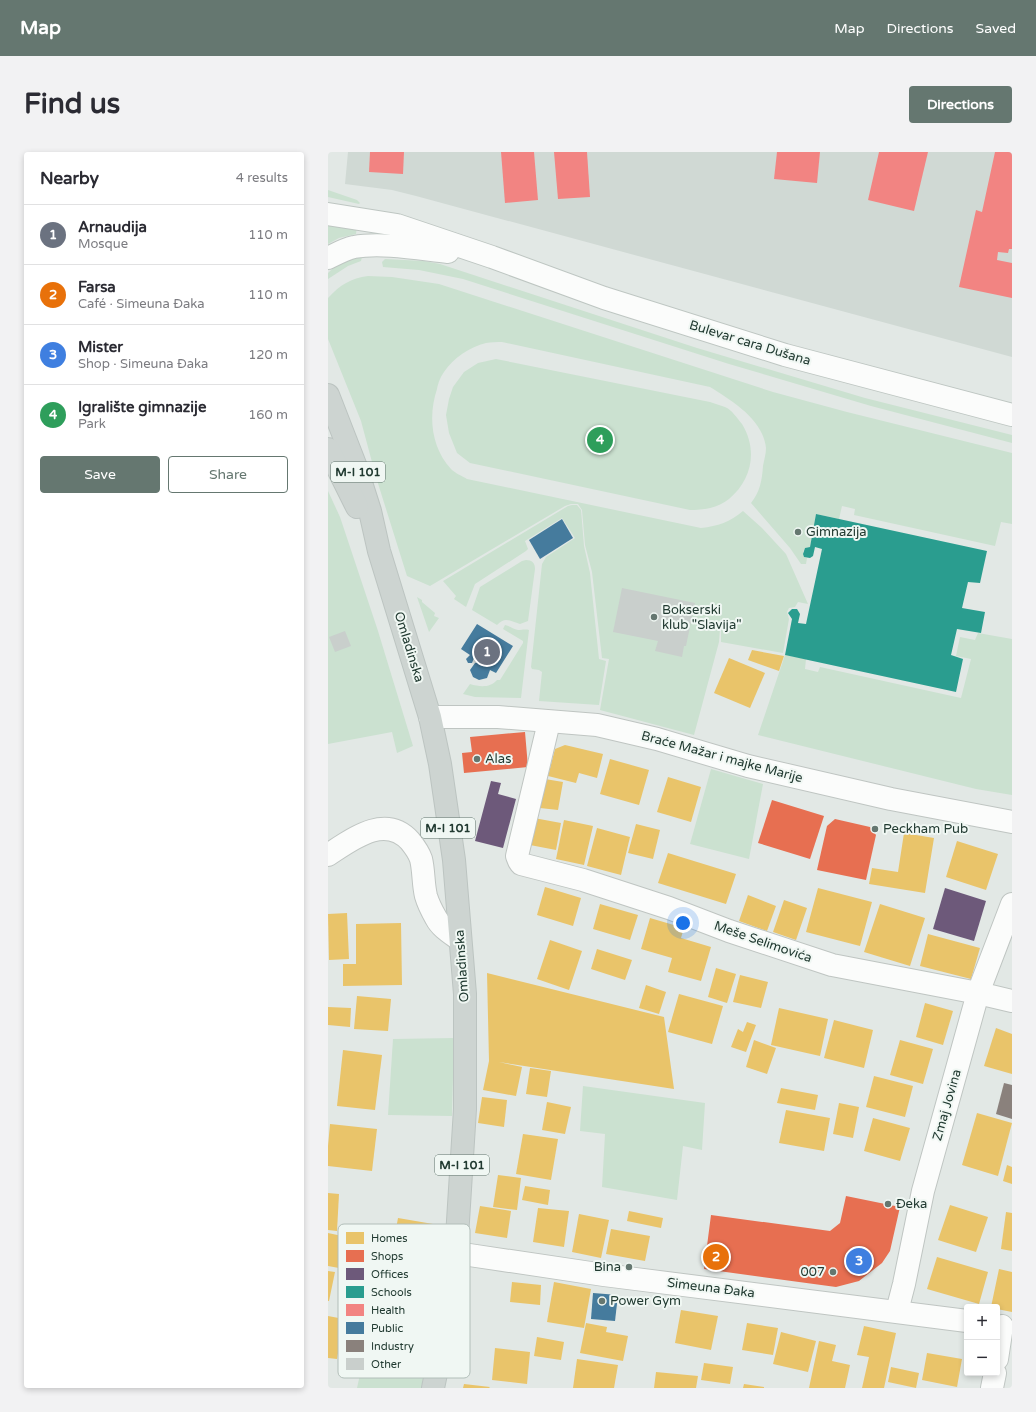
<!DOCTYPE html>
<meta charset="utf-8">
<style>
body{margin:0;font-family:"Varela Round",sans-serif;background:#f2f2f3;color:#2b2b33}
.controls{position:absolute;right:12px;bottom:12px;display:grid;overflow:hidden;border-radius:4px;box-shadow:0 2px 6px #0003}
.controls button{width:36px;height:36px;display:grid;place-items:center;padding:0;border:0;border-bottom:1px solid #e1e1e2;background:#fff;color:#2b2b33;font:20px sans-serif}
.you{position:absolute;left:355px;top:771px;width:14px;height:14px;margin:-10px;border:3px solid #fff;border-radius:50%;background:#1a73e8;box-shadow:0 0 0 6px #1a73e833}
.badge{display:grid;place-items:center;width:26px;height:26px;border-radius:50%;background:#657770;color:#fff;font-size:13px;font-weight:700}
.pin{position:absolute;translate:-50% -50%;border:2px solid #fff;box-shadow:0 1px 4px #0006}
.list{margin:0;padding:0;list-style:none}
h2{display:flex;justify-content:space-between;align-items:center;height:52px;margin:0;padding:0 16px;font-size:17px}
h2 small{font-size:13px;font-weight:400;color:#7c7c81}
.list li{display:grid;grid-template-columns:26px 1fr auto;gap:12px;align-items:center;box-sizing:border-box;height:60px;padding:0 16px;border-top:1px solid #e1e1e2}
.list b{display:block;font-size:15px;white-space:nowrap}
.list p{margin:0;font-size:13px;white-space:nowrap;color:#7c7c81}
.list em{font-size:13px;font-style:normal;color:#7c7c81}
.actions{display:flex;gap:8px;padding:12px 16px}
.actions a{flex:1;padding:9px 0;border:1px solid #657770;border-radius:4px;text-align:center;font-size:14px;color:#657770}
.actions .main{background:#657770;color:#fff}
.map{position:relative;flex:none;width:684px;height:1236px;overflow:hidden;border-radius:4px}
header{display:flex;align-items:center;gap:24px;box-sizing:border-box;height:56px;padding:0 20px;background:#657770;color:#fff}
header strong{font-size:19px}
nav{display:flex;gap:22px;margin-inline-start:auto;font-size:14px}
.intro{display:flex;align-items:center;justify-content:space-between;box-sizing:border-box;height:96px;padding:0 24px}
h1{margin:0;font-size:28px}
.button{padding:10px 18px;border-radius:4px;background:#657770;color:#fff;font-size:14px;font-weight:700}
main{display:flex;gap:24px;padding:0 24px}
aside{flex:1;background:#fff;border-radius:4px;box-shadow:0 2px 6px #0003}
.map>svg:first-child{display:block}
.built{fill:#d0d9d4}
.green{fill:#cbe1d0}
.homes{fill:#e9c46a}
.shops{fill:#e76f51}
.offices{fill:#6d597a}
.schools{fill:#2a9d8f}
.health{fill:#f28482}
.public{fill:#457b9d}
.industry{fill:#8a817c}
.building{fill:#c9cfcc}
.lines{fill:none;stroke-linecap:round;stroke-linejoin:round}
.street-casing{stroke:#bfc5c2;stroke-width:24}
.secondary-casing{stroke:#bec6c2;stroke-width:24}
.primary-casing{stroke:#bcc4c1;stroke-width:24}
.street{stroke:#fbfcfb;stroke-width:22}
.secondary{stroke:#fbfcfb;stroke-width:22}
.primary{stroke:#cdd4d1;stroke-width:22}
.poi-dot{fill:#657770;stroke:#f0f7f3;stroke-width:1.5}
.labels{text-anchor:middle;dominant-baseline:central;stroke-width:4;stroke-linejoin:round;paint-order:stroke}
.shield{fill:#f0f7f3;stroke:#5f736b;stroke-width:1}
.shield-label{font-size:12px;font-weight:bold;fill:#213a31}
.street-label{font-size:13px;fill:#213a31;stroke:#f0f7f3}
.poi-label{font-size:13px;fill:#213a31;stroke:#f0f7f3;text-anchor:start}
.key{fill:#f0f7f3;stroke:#b2beb9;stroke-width:1}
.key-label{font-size:11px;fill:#213a31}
</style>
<header>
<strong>Map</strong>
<nav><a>Map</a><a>Directions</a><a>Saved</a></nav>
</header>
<div class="intro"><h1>Find us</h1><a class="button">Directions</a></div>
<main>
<aside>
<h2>Nearby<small>4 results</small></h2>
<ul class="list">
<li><span class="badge" style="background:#6b7280">1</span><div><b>Arnaudija</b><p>Mosque</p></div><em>110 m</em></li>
<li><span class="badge" style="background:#e8710a">2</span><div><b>Farsa</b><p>Café · Simeuna Đaka</p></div><em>110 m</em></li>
<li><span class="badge" style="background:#3f7fe0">3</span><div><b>Mister</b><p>Shop · Simeuna Đaka</p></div><em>120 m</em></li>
<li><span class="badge" style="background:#2e9e5b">4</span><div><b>Igralište gimnazije</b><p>Park</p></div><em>160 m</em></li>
</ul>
<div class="actions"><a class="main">Save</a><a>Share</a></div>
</aside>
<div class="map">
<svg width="684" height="1236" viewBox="0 0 684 1236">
<rect width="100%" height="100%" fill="#e2e8e5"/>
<polygon class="built" points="20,0 684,0 684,205 88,44 64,38 17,32"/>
<g class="green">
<polygon points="0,38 29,48 32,51 31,52 0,45"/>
<polygon points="0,68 29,74 28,82 11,86 0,92"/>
<path d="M34 105 33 109 20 114 0 127V121C10 111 19 106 34 105Z"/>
<polygon points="57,107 96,109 112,112 369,196 537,246 684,283 684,291 543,254 401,212 135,127 91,118 55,115 54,110"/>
<path d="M40 124 64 125 111 132 445 240 519 260 684 301V372L673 370 667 394 526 363 527 357 514 354 511 367 488 362 482 395 477 396 475 400 476 405 479 406 478 412H473L462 396 423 351C432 340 434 328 435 314 436 308 438 302 438 296 435 267 404 249 382 235L174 190C169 190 163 190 158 191 142 195 125 206 116 220 113 224 110 231 109 237 100 264 103 295 123 317 127 321 134 324 139 327L373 376C390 374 402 370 415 359L434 376 458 402 480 452 470 450 467 455 461 456 459 460 461 467 455 501 393 490V463L391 490 366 583 272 558 281 507 274 506 264 420 257 393 254 358 250 352H243L237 354 102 434 79 424 48 325 33 269 0 187V146C12 133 23 126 40 124Z"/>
<path d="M168 207 382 250C387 252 392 253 397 255 404 258 409 266 414 272 430 298 424 328 401 347 390 356 375 358 362 358L142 311 129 301 121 281 118 263 121 247 125 235 136 220 150 211Z"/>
<polygon points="0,339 12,365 50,479 85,594 69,601 64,580 0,592"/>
<polygon points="244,353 249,353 253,358 256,394 262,421 271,507 278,509 271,553 211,549 214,520 211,518 204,517 203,515 214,412 218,405 247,386 234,366 197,389 200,397 198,399 147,432 138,455 126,447 128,444 115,429 240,354"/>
<path d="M198 408C204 408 207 411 207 417L200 469 192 472C182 469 177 464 169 473L144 458 152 435 194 409Z"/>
<polygon points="89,445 94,448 94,450 107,461 106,464 111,466 101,480"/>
<path d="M177 473C182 474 185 477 190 478 194 478 197 477 201 478L193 546 147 545 135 542 142 532C152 535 162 536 169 528H172L195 491V489L175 477Z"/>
<polygon points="650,481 684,487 684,643 648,637 430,583 457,503 478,507 477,517 490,520 492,515 633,546 643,507 628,504 632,485 647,488"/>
<polygon points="383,617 435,632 421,707 362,692"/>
<polygon points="126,886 124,964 60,963 65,887"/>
<polygon points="255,934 377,951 374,998 355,994 349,1048 274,1035 277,982 252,979"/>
<polygon points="58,1133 110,1140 102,1198 93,1236 29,1236 36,1204"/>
</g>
<g class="homes">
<polygon points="424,498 456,504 451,519 420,508"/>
<polygon points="401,506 437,521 422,556 386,541"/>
<polygon points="237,593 275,602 269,626 251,621 248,631 220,624 227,597"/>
<polygon points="282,607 321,618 311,653 272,642"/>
<polygon points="340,625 373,635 363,670 329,660"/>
<polygon points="217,627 235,630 230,658 212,656"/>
<polygon points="206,666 233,671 228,698 202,693"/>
<polygon points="236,668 265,674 256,713 228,707"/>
<polygon points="308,672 332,678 325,707 300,701"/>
<polygon points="269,676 302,685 293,723 259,714"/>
<polygon points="576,681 606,686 597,741 541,732 544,716 570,720"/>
<polygon points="629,689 670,702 658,738 618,725"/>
<polygon points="340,701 408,722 398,752 330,731"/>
<polygon points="217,735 253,746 245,774 209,763"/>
<polygon points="490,736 544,750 532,794 478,780"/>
<polygon points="420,743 448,754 439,779 411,769"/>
<polygon points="456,748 479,756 468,788 445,780"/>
<polygon points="272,752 310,763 302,788 265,777"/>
<polygon points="552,752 597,766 582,814 536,800"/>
<polygon points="19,761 21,807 1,808 0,762"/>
<polygon points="322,766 356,776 353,786 383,795 373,829 340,820 344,806 313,797"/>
<polygon points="73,771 74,833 15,834 15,812 28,812 28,772"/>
<polygon points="600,782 652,796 643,827 592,814"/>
<polygon points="222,788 254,799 241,838 209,827"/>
<polygon points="269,797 304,808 297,828 263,817"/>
<polygon points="388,816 408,822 399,851 380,845"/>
<polygon points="159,821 336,865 346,937 171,910 194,915 188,944 155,938 161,909"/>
<polygon points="412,823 440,830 433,856 405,850"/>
<polygon points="318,833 338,840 331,862 311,856"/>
<polygon points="351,842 395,854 384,892 340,880"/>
<polygon points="29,844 63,847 60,879 26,877"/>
<polygon points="597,851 625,859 615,893 588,885"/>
<polygon points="0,855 23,856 22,875 0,873"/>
<polygon points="451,856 500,867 492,904 443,893"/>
<polygon points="506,868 545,878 536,916 496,906"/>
<polygon points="419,870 428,873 418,900 403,895 410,877 415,880"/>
<polygon points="668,876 684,882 684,922 656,914"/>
<polygon points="426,888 448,896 439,922 418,915"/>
<polygon points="572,888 605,897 595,932 562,923"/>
<polygon points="15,898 54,903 47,958 9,954"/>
<polygon points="202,916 223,919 219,945 198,942"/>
<polygon points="546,924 585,934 577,965 538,955"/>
<polygon points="453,936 490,943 487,958 449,951"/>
<polygon points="154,945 179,948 176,975 150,971"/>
<polygon points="219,950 243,955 237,982 214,978"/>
<polygon points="511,951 531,955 525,986 505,982"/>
<polygon points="458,958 502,966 496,999 451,991"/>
<polygon points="649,961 684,971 670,1024 634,1013"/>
<polygon points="545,966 582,976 572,1009 536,999"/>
<polygon points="2,972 49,977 44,1019 0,1014 0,994"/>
<polygon points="195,982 230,987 223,1028 188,1022"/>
<polygon points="679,1013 684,1015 684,1032 675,1029"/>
<polygon points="170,1023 193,1026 189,1058 165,1055"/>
<polygon points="197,1034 222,1038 220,1053 194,1048"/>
<polygon points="0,1041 11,1042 9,1079 0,1078"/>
<polygon points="622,1053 660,1065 648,1100 610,1088"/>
<polygon points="152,1054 183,1059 179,1086 147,1081"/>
<polygon points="210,1056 241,1059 236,1095 205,1090"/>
<polygon points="301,1059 335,1066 333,1076 299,1069"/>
<polygon points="678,1060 684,1061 684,1099 673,1097"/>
<polygon points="251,1062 281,1068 273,1106 244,1100"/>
<polygon points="70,1066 105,1072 99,1103 77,1099 79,1090 66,1088"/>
<polygon points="283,1077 322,1084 317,1109 278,1102"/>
<polygon points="0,1081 28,1087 22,1118 0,1114"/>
<polygon points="609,1105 660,1120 651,1152 599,1137"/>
<polygon points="671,1117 684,1120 684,1160 669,1157 669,1155 663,1155"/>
<polygon points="0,1119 7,1120 1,1149 0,1149"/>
<polygon points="184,1130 213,1133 212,1153 182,1150"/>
<polygon points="226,1130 263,1137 256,1176 219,1170"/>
<polygon points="353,1158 390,1164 383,1198 347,1191"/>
<polygon points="0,1164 16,1167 9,1207 0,1206"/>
<polygon points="258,1171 279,1175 278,1180 300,1184 295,1209 252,1201"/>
<polygon points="419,1171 450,1176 445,1203 414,1198"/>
<polygon points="536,1174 568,1181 556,1236 534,1236 541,1205 529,1203"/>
<polygon points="453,1180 488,1189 480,1220 445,1212"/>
<polygon points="209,1185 236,1190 233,1208 206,1204"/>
<polygon points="491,1189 508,1193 504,1209 522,1213 517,1236 481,1236"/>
<polygon points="167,1196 202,1200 199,1232 164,1228"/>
<polygon points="599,1201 634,1207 629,1235 594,1228"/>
<polygon points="249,1207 290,1213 286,1236 245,1236"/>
<polygon points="376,1211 405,1215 402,1232 373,1228"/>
<polygon points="563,1215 591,1221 588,1236 560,1230"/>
<polygon points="328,1220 370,1224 368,1236 326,1236"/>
<polygon points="136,1232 162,1235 161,1236 135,1236"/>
<polygon points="416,1232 436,1235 436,1236 415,1236"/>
</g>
<g class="shops">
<polygon points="197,580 200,615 136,621 134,601 144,600 142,585"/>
<polygon points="444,648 496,664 482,707 430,691"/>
<polygon points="507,667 542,675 548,683 538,728 489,718 499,674"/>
<polygon points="518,1044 572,1055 562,1099 554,1111 531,1129 508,1135 376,1117 383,1063 502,1079 512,1071"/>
</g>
<g class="offices">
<polygon points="163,629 173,631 170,642 188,647 175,696 147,689"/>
<polygon points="617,736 658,749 646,789 605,777"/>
</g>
<polygon class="schools" points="488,362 659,399 652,431 640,430 634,456 657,460 653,481 629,477 623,503 635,507 628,540 457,503 464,467 460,461 464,457 469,457 472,462 470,471 478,472 494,397 487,395 485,404 482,406 476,405 475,402 477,396 482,395"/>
<g class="health">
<polygon points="42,0 76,0 75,22 41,20"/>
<polygon points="173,0 206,0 210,48 177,51"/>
<polygon points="226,0 259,0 262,45 230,47"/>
<polygon points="449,0 492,0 489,31 446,27"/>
<polygon points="551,0 600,0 586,59 540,48"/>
<polygon points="667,0 684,0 684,97 681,97 680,101 670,100 669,108 684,111 684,146 631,135 648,58 654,60"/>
</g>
<g class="public">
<polygon points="234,367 245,386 212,407 201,388"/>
<polygon points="149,472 185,494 168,521 162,518 159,526 151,528 145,525 142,518 147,511 151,510 146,506 144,511 140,511 138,507 142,503 133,497"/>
<polygon points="265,1141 290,1143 287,1169 263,1167"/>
</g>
<polygon class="industry" points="676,931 684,933 684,967 668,962"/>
<g class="building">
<polygon points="294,436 367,451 358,494 356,494 354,505 327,499 330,489 285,480"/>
<polygon points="17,479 23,494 7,500 1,485"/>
</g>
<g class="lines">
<g class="street-casing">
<g id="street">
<polyline points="102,565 170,565 269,573 329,587 420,614 563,647 684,670"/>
<polyline points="221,570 189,704 191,709 193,712 255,728 341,756 401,779 504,813 650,841 684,849"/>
<path d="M0 703C23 688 57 661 82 689 86 694 91 701 93 707 96 719 95 732 98 744 100 751 104 759 108 766 113 776 124 782 132 788"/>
<polyline points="128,1101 276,1123 639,1169"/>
<polyline points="569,1159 576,1132 595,1039 650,841 684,752"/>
<polyline points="669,1207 674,1174"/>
<polyline points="664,1236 667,1221"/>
</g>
</g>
<g class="secondary-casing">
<g id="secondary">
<polyline points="0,62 69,73 164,105 276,146 457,203 684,263"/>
<path d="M0 106C8 102 17 97 26 95 54 90 92 97 120 100"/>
</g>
</g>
<g class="primary-casing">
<g id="primary">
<polyline points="0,243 28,315 42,359 51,399 102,565 112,612 126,708 137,842 137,957 128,1101 117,1178 105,1236"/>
<polyline points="0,297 29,355"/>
</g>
</g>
<use href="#street" class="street"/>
<use href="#secondary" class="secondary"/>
<use href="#primary" class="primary"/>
</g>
<g class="poi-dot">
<circle cx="470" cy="380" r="4"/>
<circle cx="326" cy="465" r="4"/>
<circle cx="149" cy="607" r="4"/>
<circle cx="547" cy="677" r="4"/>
<circle cx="560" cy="1052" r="4"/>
<circle cx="301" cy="1115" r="4"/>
<circle cx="505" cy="1120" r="4"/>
<circle cx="274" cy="1149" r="4"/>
</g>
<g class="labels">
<g class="shield">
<rect x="3" y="310" width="54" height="20" rx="3"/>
<rect x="93" y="666" width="54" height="20" rx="3"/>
<rect x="107" y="1003" width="54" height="20" rx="3"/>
</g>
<g class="shield-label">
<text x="30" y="320">M-I 101</text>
<text x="120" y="676">M-I 101</text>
<text x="134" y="1013">M-I 101</text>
</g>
<g class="street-label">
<text transform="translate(422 191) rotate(17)">Bulevar cara Dušana</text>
<text transform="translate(81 495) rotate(73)">Omladinska</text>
<text transform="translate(394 605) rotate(15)">Braće Mažar i majke Marije</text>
<text transform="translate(435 790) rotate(19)">Meše Selimovića</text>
<text transform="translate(134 814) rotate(-94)">Omladinska</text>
<text transform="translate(619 953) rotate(-74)">Zmaj Jovina</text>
<text transform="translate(383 1136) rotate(7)">Simeuna Đaka</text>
</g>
<g class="poi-label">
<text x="478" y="380">Gimnazija</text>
<text x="334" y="458">Bokserski<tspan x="334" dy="15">klub "Slavija"</tspan></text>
<text x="157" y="607">Alas</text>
<text x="555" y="677">Peckham Pub</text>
<text x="568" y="1052">Đeka</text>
<text x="293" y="1115" text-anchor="end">Bina</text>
<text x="497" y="1120" text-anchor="end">007</text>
<text x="282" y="1149">Power Gym</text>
</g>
</g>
<rect x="10" y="1072" width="132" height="154" rx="6" class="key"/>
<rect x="18" y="1080" width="18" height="12" fill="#e9c46a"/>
<rect x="18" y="1098" width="18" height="12" fill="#e76f51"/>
<rect x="18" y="1116" width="18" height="12" fill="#6d597a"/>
<rect x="18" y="1134" width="18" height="12" fill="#2a9d8f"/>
<rect x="18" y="1152" width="18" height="12" fill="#f28482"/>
<rect x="18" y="1170" width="18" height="12" fill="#457b9d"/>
<rect x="18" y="1188" width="18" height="12" fill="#8a817c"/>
<rect x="18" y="1206" width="18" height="12" fill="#c9cfcc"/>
<g class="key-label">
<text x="43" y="1090">Homes</text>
<text x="43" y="1108">Shops</text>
<text x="43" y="1126">Offices</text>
<text x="43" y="1144">Schools</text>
<text x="43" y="1162">Health</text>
<text x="43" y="1180">Public</text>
<text x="43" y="1198">Industry</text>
<text x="43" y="1216">Other</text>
</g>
</svg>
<div class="controls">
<button>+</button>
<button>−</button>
</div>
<div class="you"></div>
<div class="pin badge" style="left:159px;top:500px;background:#6b7280">1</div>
<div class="pin badge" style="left:388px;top:1105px;background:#e8710a">2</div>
<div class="pin badge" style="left:531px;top:1109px;background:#3f7fe0">3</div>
<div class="pin badge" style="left:272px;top:288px;background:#2e9e5b">4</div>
</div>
</main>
